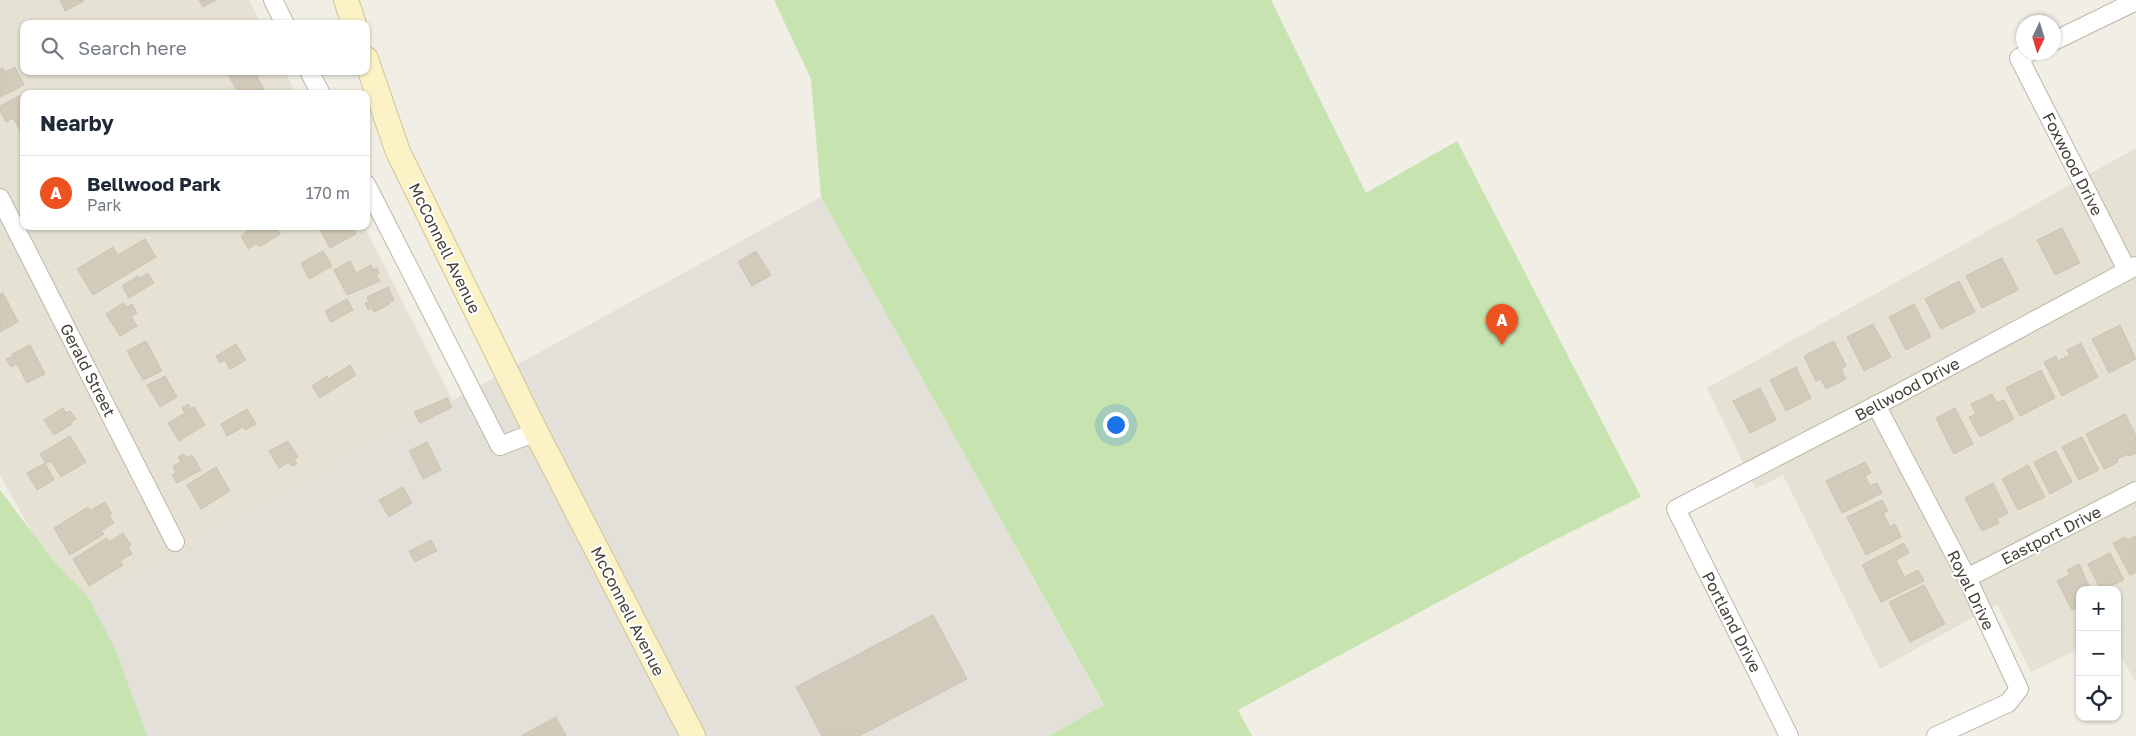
<!DOCTYPE html>
<meta charset="utf-8">
<style>
body{margin:0;font-family:"Golos Text",sans-serif;background:#f2f2f3;color:#1f2937}
.controls{position:absolute;right:15px;bottom:15px;display:grid;overflow:hidden;border-radius:10px;box-shadow:0 1px 4px #0004}
.controls button{width:45px;height:45px;display:grid;place-items:center;padding:0;border:0;border-bottom:1px solid #e0e1e3;background:#fff;color:#1f2937;font:25px sans-serif}
.compass{position:absolute;left:2016px;top:15px;width:45px;height:45px;border-radius:50%;background:#fff;box-shadow:0 1px 4px #0004;rotate:184deg}
.you{position:absolute;left:1115px;top:424px;width:18px;height:18px;margin:-12px;border:4px solid #fff;border-radius:50%;background:#1a73e8;box-shadow:0 0 0 8px #1a73e833}
.badge{display:grid;place-items:center;width:32px;height:32px;border-radius:50%;background:#ec5321;color:#fff;font-size:16px;font-weight:700}
.pin{position:absolute;translate:-50% -41px;filter:drop-shadow(0 1px 2px #0008)}
.pin::after{content:'';position:absolute;top:26px;width:18px;height:15px;background:inherit;clip-path:polygon(0 0,100% 0,50% 100%)}
.list{margin:0;padding:0;list-style:none}
h2{display:flex;justify-content:space-between;align-items:center;height:65px;margin:0;padding:0 20px;font-size:21px}
h2 small{font-size:16px;font-weight:400;color:#747a83}
.list li{display:grid;grid-template-columns:32px 1fr auto;gap:15px;align-items:center;box-sizing:border-box;height:75px;padding:0 20px;border-top:1px solid #e0e1e3}
.list b{display:block;font-size:19px;white-space:nowrap}
.list p{margin:0;font-size:16px;white-space:nowrap;color:#747a83}
.list em{font-size:16px;font-style:normal;color:#747a83}
.icon{flex:none;width:28px;height:28px;fill:none;stroke:currentColor;stroke-width:2;stroke-linecap:round;stroke-linejoin:round}
.map{position:relative;flex:none;width:2136px;height:736px;overflow:hidden}
.search{position:absolute;background:#fff;box-shadow:0 1px 4px #0004;left:20px;top:20px;width:350px;height:55px;display:flex;align-items:center;gap:12px;box-sizing:border-box;padding:0 18px;border-radius:10px;color:#747a83;font-size:19px}
.panel{position:absolute;background:#fff;box-shadow:0 1px 4px #0004;left:20px;top:90px;width:350px;height:140px;border-radius:10px}
.map>svg:first-child{display:block}
.residential{fill:#e5e1d3}
.industrial{fill:#e3e0da}
.green{fill:#c7e3b0}
.building{fill:#d2cbbb;stroke:#ccc4af}
.lines{fill:none;stroke-linecap:round;stroke-linejoin:round}
.minor-casing{stroke:#bcb7a8;stroke-width:20}
.secondary-casing{stroke:#cfc597;stroke-width:26}
.minor{stroke:#fff;stroke-width:18}
.secondary{stroke:#fbf3c5;stroke-width:24}
.labels{text-anchor:middle;dominant-baseline:central;stroke-width:4;stroke-linejoin:round;paint-order:stroke}
.street-label{font-size:16px;fill:#433f35;stroke:#fff}
</style>
<div class="map">
<svg width="2136" height="736" viewBox="0 0 2136 736">
<rect width="100%" height="100%" fill="#f1efe5"/>
<g class="residential">
<polygon points="0,0 249,0 261,24 24,24 24,71 285,71 296,94 24,94 24,226 364,226 453,401 75,609 0,475"/>
<polygon points="2136,148 2136,683 2117,649 2117,590 2080,590 2080,648 2031,672 1997,604 1880,669 1783,475 1756,489 1707,388"/>
</g>
<polygon class="industrial" points="821,197 1104,706 1049,736 89,736 31,633"/>
<g class="green">
<polygon points="774,0 1271,0 1366,193 1457,141 1641,497 1541,547 1238,710 1252,736 1049,736 1104,705 821,197 811,79"/>
<polygon points="0,490 55,563 88,597 116,651 147,736 0,736"/>
</g>
<g class="building">
<polygon points="60,0 83,0 84,1 65,11"/>
<polygon points="199,0 216,0 203,7"/>
<polygon points="15,67 24,85 0,97 0,70 3,68 5,72"/>
<polygon points="226,71 254,71 264,89 255,94 239,94"/>
<polygon points="27,92 28,94 24,94 24,133 22,134 13,118 6,122 0,111 0,106"/>
<polygon points="253,226 275,226 280,234 261,246 256,244 248,249 241,236"/>
<polygon points="328,226 356,226 357,228 354,230 356,234 330,248 320,230"/>
<polygon points="2062,228 2080,263 2055,275 2037,240"/>
<polygon points="145,239 156,257 93,295 77,269 113,247 118,255"/>
<polygon points="323,251 332,266 309,279 301,263"/>
<polygon points="756,251 771,275 752,286 738,262"/>
<polygon points="2002,258 2018,290 1982,308 1966,276"/>
<polygon points="350,261 356,273 371,265 373,270 377,268 379,273 376,274 380,281 347,295 334,270"/>
<polygon points="148,273 154,283 129,298 122,286 138,276 139,279"/>
<polygon points="1959,281 1975,312 1941,329 1925,299"/>
<polygon points="388,287 394,300 389,302 390,304 374,312 372,308 368,310 365,303 369,302 367,297"/>
<polygon points="3,293 18,322 0,332 0,294"/>
<polygon points="347,299 353,310 331,322 325,311"/>
<polygon points="123,303 127,307 132,304 137,313 131,316 137,326 120,336 106,314"/>
<polygon points="1914,304 1931,337 1906,350 1889,317"/>
<polygon points="1873,324 1891,357 1864,371 1847,337"/>
<polygon points="2120,325 2136,359 2109,373 2092,339"/>
<polygon points="146,341 162,371 143,380 127,351"/>
<polygon points="1834,341 1846,366 1841,369 1846,379 1826,389 1821,379 1816,381 1804,356"/>
<polygon points="2081,343 2098,377 2062,396 2044,362 2056,356 2058,361 2070,355 2067,350"/>
<polygon points="236,344 246,360 230,369 225,360 220,363 216,356"/>
<polygon points="30,345 45,374 27,383 17,364 11,367 6,359 13,356 12,354"/>
<polygon points="350,365 356,375 320,398 312,386 327,376 328,379"/>
<polygon points="1796,367 1811,398 1786,411 1770,380"/>
<polygon points="2041,370 2055,398 2020,416 2006,388"/>
<polygon points="165,376 177,397 160,407 147,385"/>
<polygon points="1760,388 1776,420 1750,433 1733,401"/>
<polygon points="1992,394 1997,403 2004,400 2014,419 1980,437 1969,417 1976,414 1971,404"/>
<polygon points="447,398 452,407 420,423 414,412"/>
<polygon points="188,404 191,409 194,407 205,425 179,441 168,423 185,413 182,408"/>
<polygon points="63,408 66,413 70,411 76,419 71,422 72,424 54,435 44,420"/>
<polygon points="1955,408 1973,444 1954,454 1936,418"/>
<polygon points="247,409 256,424 245,430 243,427 227,436 221,424"/>
<polygon points="2125,414 2136,436 2136,453 2129,456 2128,454 2117,459 2118,462 2104,469 2086,434"/>
<polygon points="70,436 86,462 61,477 51,461 46,463 40,454"/>
<polygon points="2082,437 2099,470 2079,480 2062,447"/>
<polygon points="288,441 298,457 294,459 297,464 292,466 289,462 279,468 269,451"/>
<polygon points="427,442 441,470 423,479 409,451"/>
<polygon points="2056,451 2072,482 2050,494 2034,462"/>
<polygon points="184,454 186,458 192,455 201,470 177,483 172,475 176,473 173,466 181,462 178,457"/>
<polygon points="1865,462 1871,473 1865,476 1870,486 1877,483 1882,493 1842,513 1826,481"/>
<polygon points="45,463 54,480 37,490 27,473"/>
<polygon points="2028,465 2045,497 2018,510 2002,479"/>
<polygon points="216,467 230,491 201,509 187,485"/>
<polygon points="1993,483 2008,513 1997,519 1999,523 1982,531 1965,498"/>
<polygon points="403,487 412,503 389,517 379,500"/>
<polygon points="1882,500 1888,511 1883,513 1890,527 1895,524 1901,537 1866,555 1847,517"/>
<polygon points="105,502 112,514 109,515 114,523 101,531 104,534 70,555 54,528 88,507 90,511"/>
<polygon points="123,533 131,545 128,547 132,554 120,561 123,565 89,586 73,559 107,538 109,542"/>
<polygon points="2136,536 2136,572 2130,575 2113,543 2125,537 2127,540"/>
<polygon points="431,540 437,551 415,562 409,551"/>
<polygon points="1904,543 1909,553 1896,560 1904,577 1918,570 1924,581 1881,602 1862,565"/>
<polygon points="2110,553 2124,580 2101,590 2088,564"/>
<polygon points="2079,564 2091,590 2080,590 2080,606 2072,610 2057,581 2070,575 2067,570"/>
<polygon points="1924,585 1945,624 1910,642 1889,602"/>
<polygon points="933,615 967,679 859,736 822,736 796,687"/>
<polygon points="556,717 566,736 521,736"/>
</g>
<g class="lines">
<g class="minor-casing">
<g id="minor">
<polyline points="273,0 285,24"/>
<polyline points="2054,41 2136,1"/>
<polyline points="2030,52 2019,58 2127,270"/>
<polyline points="309,71 321,94"/>
<polyline points="366,184 500,446 536,432"/>
<polyline points="0,198 175,542"/>
<polyline points="1876,405 1967,578 2019,689 2008,703 1936,736"/>
<polyline points="1967,578 2136,491"/>
<polyline points="1789,736 1676,509 1896,395 2136,266"/>
</g>
</g>
<g class="secondary-casing">
<g id="secondary">
<polyline points="346,0 354,24"/>
<polyline points="366,59 398,152 536,432 693,736"/>
</g>
</g>
<use href="#minor" class="minor"/>
<use href="#secondary" class="secondary"/>
</g>
<g class="labels">
<g class="street-label">
<text transform="translate(2073 164) rotate(63)">Foxwood Drive</text>
<text transform="translate(445 248) rotate(64)">McConnell Avenue</text>
<text transform="translate(88 370) rotate(63)">Gerald Street</text>
<text transform="translate(1907 389) rotate(-28)">Bellwood Drive</text>
<text transform="translate(2051 535) rotate(-27)">Eastport Drive</text>
<text transform="translate(1971 590) rotate(64)">Royal Drive</text>
<text transform="translate(628 611) rotate(63)">McConnell Avenue</text>
<text transform="translate(1732 622) rotate(63)">Portland Drive</text>
</g>
</g>
</svg>
<div class="controls">
<button>+</button>
<button>−</button>
<button><svg class="icon" aria-label="locate" viewBox="0 0 24 24"><circle cx="12" cy="12" r="6"/><path d="M12 2v4M12 18v4M2 12h4M18 12h4"/></svg></button>
</div>
<svg class="compass" viewBox="-18 -18 36 36"><path d="M0-13l5 13h-10z" fill="#e53935"/><path d="M0 13l5-13h-10z" fill="#747a83"/></svg>
<div class="you"></div>
<div class="pin badge" style="left:1502px;top:345px">A</div>
<div class="search"><svg class="icon" aria-label="search" viewBox="0 0 24 24"><circle cx="10" cy="10" r="6"/><path d="M15 15l6 6"/></svg>Search here</div>
<section class="panel">
<h2>Nearby<small></small></h2>
<ul class="list">
<li><span class="badge">A</span><div><b>Bellwood Park</b><p>Park</p></div><em>170 m</em></li>
</ul>
</section>
</div>
